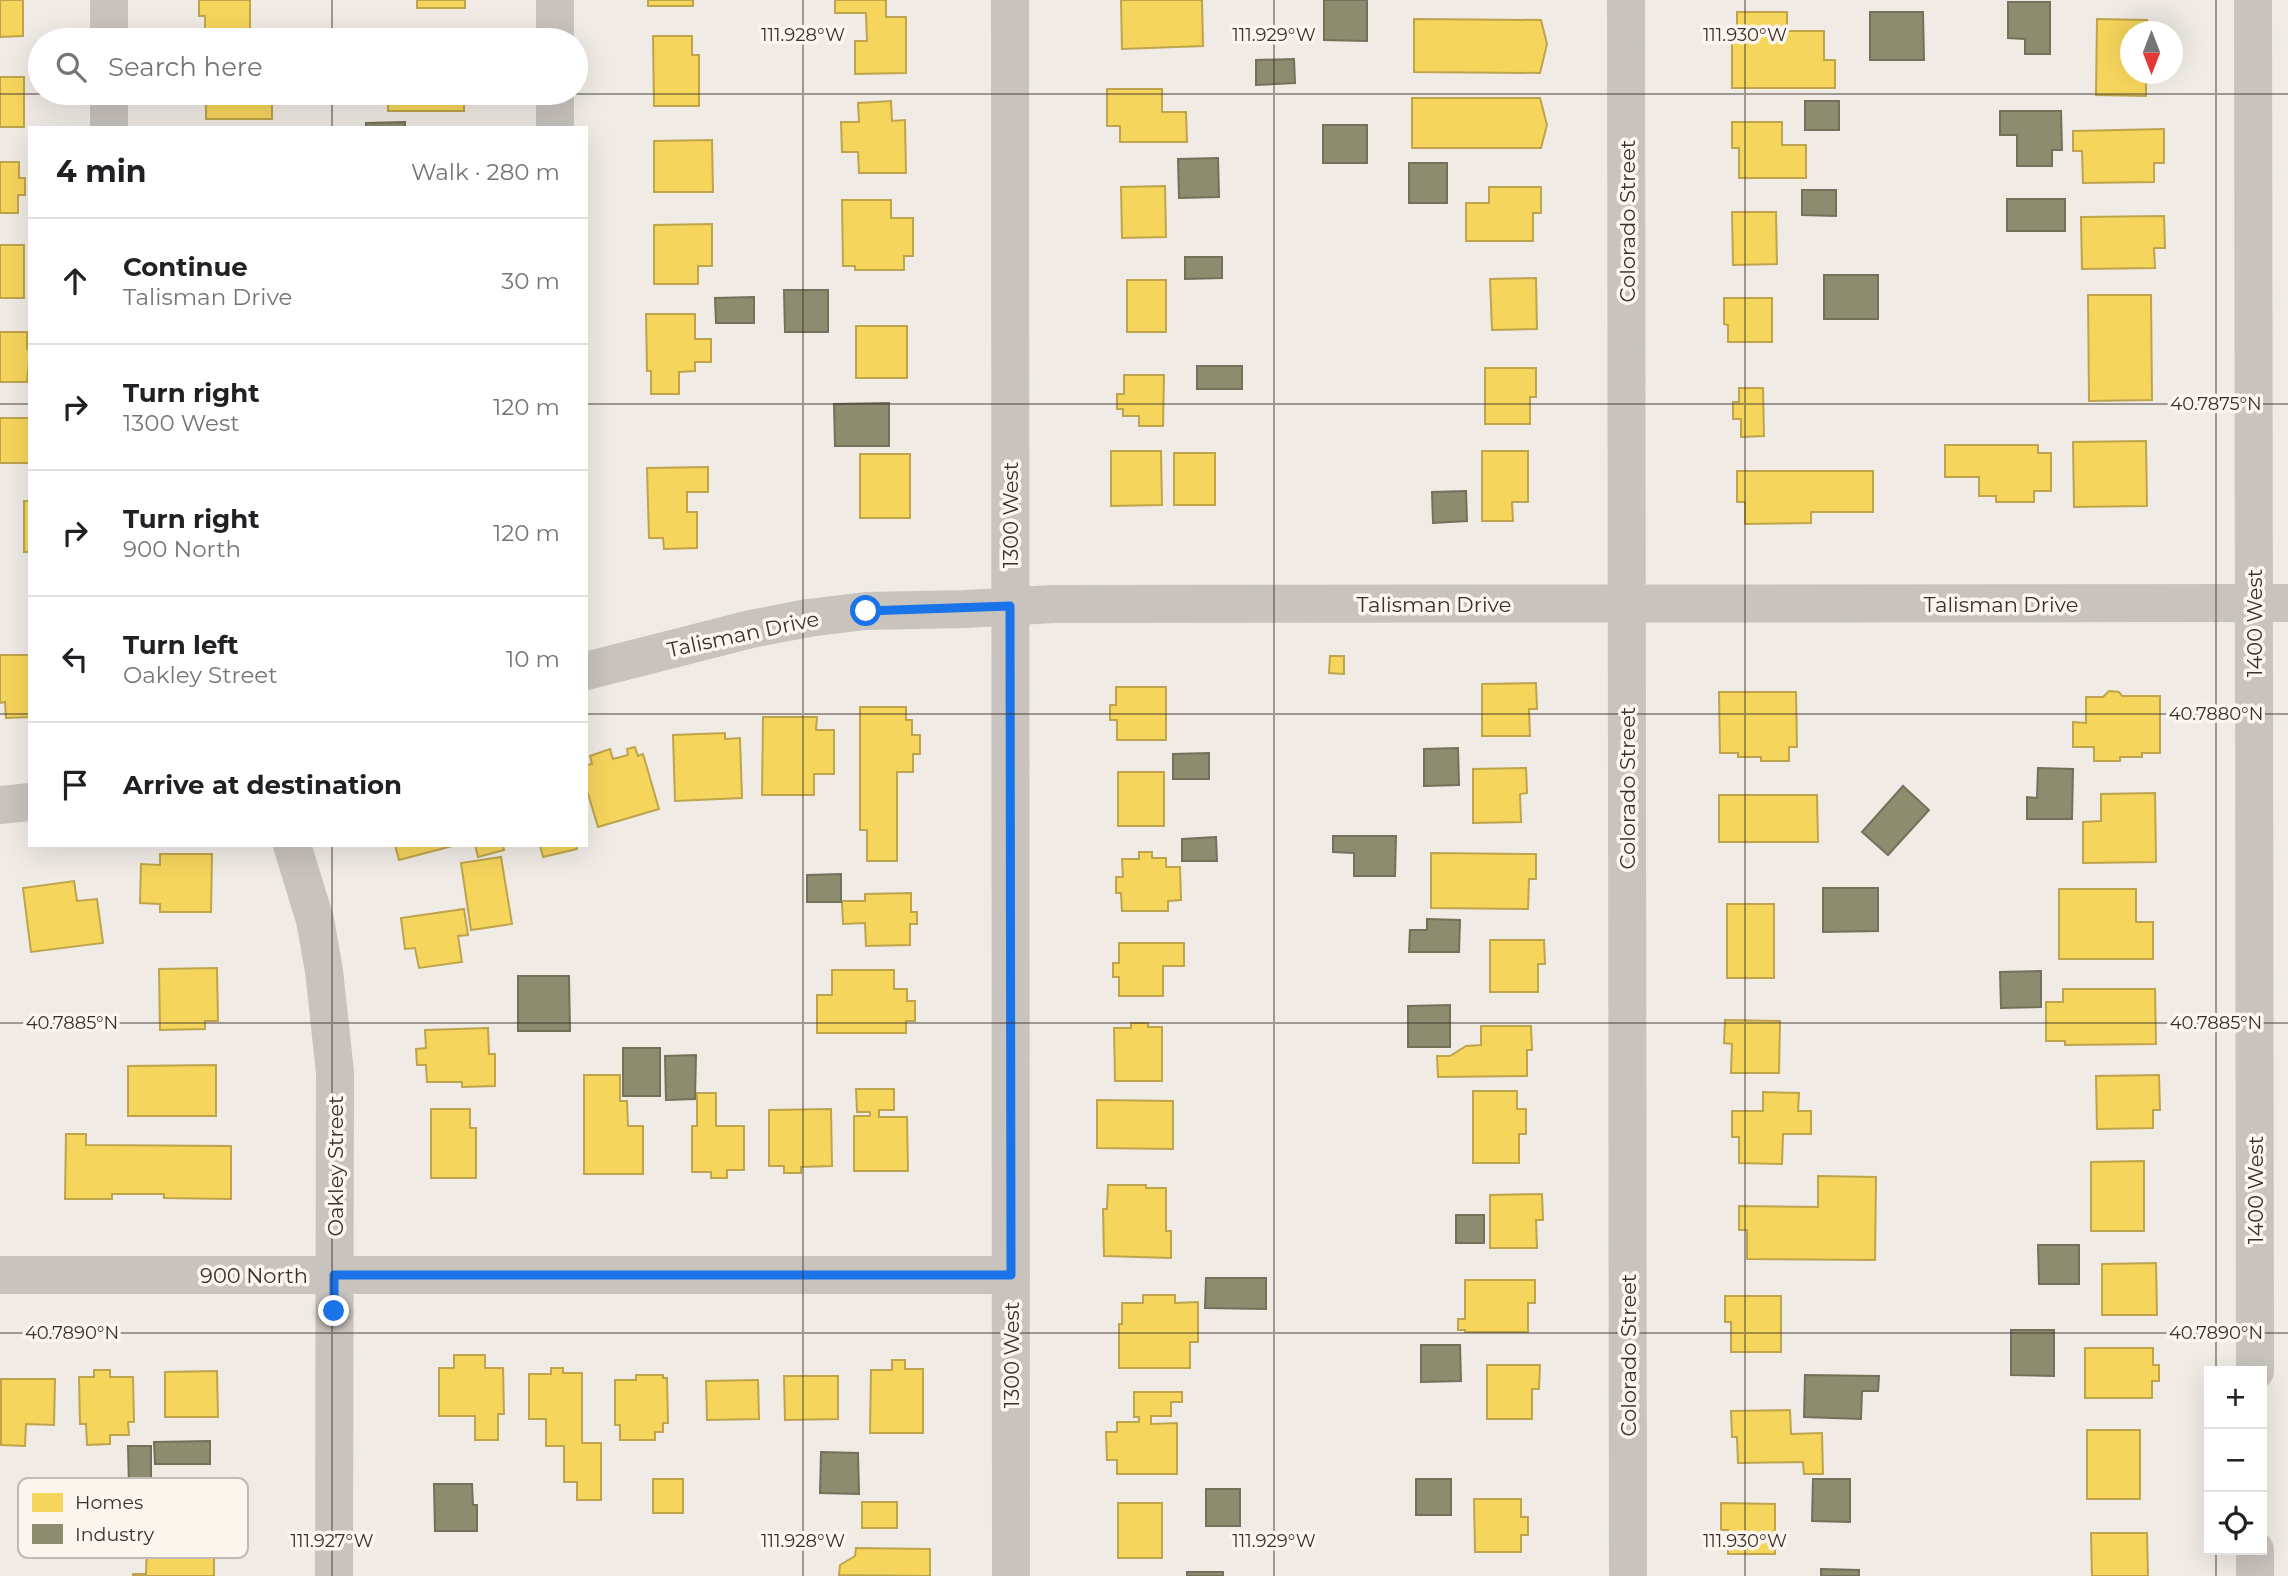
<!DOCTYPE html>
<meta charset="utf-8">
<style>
body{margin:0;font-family:Montserrat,sans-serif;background:#f6f6f6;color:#202124}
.controls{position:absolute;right:21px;bottom:21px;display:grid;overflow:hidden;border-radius:0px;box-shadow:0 7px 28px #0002}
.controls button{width:63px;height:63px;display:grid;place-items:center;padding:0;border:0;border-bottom:2px solid #e0e0e0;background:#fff;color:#202124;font:35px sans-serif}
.compass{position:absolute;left:2120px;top:21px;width:63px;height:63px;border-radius:50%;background:#fff;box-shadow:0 7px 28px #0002;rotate:180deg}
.stop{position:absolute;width:21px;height:21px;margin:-16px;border:5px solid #1a73e8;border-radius:50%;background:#fff}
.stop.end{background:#1a73e8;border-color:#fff;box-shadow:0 2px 7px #0008}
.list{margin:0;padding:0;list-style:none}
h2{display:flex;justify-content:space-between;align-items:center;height:91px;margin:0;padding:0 28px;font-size:30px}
h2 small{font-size:23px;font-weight:400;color:#757577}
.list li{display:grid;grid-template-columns:46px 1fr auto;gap:21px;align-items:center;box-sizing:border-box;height:126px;padding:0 28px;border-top:2px solid #e0e0e0}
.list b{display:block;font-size:26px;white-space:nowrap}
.list p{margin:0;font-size:23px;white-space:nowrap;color:#757577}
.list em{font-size:23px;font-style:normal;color:#757577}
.icon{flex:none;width:38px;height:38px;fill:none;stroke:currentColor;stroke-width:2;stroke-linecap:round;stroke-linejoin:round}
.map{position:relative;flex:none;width:2288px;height:1576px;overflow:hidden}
.search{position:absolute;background:#fff;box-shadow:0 7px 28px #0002;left:28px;top:28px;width:560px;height:77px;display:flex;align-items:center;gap:18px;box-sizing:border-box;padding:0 24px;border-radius:38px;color:#757577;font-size:26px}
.panel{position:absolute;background:#fff;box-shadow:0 7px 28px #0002;left:28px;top:126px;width:560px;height:721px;border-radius:0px}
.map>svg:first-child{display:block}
.homes{fill:#f6d55c;stroke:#bea44d;stroke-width:2}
.industry{fill:#8c8c6e;stroke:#74705a;stroke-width:2}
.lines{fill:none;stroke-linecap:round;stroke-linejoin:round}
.minor{stroke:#c9c3be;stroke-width:38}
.route{stroke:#1a73e8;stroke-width:9}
.ticks{fill:none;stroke:#3b302b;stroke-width:2;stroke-opacity:0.45}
.labels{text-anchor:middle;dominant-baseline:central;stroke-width:7;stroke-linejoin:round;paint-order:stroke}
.street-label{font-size:21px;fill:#3b302b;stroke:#fbf5ee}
.key{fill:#fbf5ee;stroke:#c1bab4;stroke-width:2}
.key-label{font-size:19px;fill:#3b302b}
.ticks-label{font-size:18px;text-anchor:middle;fill:#3b302b;stroke:#fbf5ee;stroke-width:7;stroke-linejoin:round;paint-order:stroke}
</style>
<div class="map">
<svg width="2288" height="1576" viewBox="0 0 2288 1576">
<rect width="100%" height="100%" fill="#f0ebe5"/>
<g class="homes">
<polygon points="0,0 23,0 23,36 0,37"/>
<polygon points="199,0 250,0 250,34 205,34 205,16 199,16"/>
<rect x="417" y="0" width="48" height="8"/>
<rect x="648" y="0" width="45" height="6"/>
<polygon points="835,0 886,0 886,17 906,17 906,73 855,74 855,41 867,41 866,13 835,13"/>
<polygon points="1121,0 1202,0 1203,46 1122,49"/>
<polygon points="1737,12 1787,12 1787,31 1824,31 1824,60 1835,60 1835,88 1732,88 1732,34 1737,34"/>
<polygon points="1414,19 1541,20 1547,44 1540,73 1414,72"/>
<polygon points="2097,19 2147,20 2147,32 2130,32 2130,74 2146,74 2146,96 2096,95"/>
<polygon points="653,36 692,36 692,55 699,55 699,106 654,106"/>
<rect x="0" y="77" width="24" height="50"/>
<polygon points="1107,89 1162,89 1162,112 1186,112 1187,142 1120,142 1120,126 1107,126"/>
<rect x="206" y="93" width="66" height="26"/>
<rect x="388" y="93" width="76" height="18"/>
<polygon points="1412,98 1540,98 1547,125 1541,148 1412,148"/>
<polygon points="891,101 892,121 905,120 906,173 859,173 858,152 842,152 841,122 859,122 858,103"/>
<polygon points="1732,122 1782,122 1782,145 1806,145 1806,178 1739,178 1739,148 1732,148"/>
<polygon points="2164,129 2164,163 2154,163 2154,182 2083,183 2082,151 2073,151 2073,131"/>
<polygon points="712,140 713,192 654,192 654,141"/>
<polygon points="0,162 19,162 19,178 25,178 25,195 18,195 18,213 0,213"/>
<polygon points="1165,186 1166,237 1122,238 1121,187"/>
<polygon points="1489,187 1541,187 1541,213 1533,213 1533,241 1466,241 1466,203 1489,203"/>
<polygon points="842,200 891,200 891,218 913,218 913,256 904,256 904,270 855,270 855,266 843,266"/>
<polygon points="1732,212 1776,212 1777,264 1733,265"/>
<polygon points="2164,216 2165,248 2154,248 2155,268 2082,269 2081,217"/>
<polygon points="712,224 712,266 698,266 698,284 654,284 654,225"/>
<rect x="0" y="245" width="24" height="53"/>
<polygon points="1536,278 1537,329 1492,330 1490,279"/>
<rect x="1127" y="280" width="39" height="52"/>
<polygon points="2088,295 2151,295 2152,400 2089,401"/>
<polygon points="1724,298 1772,298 1772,342 1728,342 1728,325 1724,324"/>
<polygon points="646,314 695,314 695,339 711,339 711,362 695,362 695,371 679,372 679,394 651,394 651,371 647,371"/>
<rect x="856" y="326" width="51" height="52"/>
<polygon points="0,332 27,332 27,349 30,349 27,382 0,382"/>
<polygon points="1485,368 1536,368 1536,397 1530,397 1530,424 1485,424"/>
<polygon points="1124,375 1164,375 1163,426 1139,426 1139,416 1123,416 1123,409 1117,409 1117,394 1124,394"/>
<polygon points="1739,388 1763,388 1764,436 1741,437 1741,419 1733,419 1733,402 1739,402"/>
<rect x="0" y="418" width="30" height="45"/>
<polygon points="2146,441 2147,506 2074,507 2073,442"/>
<polygon points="1945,445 2038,445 2038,453 2051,453 2051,491 2034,491 2034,502 1996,502 1996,496 1979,496 1979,477 1945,477"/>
<polygon points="1111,451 1161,451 1162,505 1111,506"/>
<polygon points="1482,451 1528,451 1528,502 1512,502 1513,521 1482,521"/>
<rect x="1174" y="453" width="41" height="52"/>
<rect x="860" y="454" width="50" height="64"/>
<polygon points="708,467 708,492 687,492 687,512 697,512 697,548 664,549 663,538 649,538 647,468"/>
<polygon points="1737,471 1873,471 1873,512 1811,512 1811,523 1745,524 1745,502 1737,502"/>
<rect x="24" y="501" width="6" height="51"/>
<polygon points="0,655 30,655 30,717 6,718 5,702 0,703"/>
<polygon points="1330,656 1344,656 1344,674 1329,673"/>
<polygon points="1536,683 1537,709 1529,709 1530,736 1482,736 1482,684"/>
<polygon points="1116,687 1166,687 1166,740 1117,740 1117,720 1110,720 1110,705 1116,705"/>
<polygon points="2109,691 2119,692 2122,696 2160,696 2160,753 2142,753 2142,757 2120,757 2120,761 2094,761 2094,747 2073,747 2073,722 2086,723 2086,697 2103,697"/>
<polygon points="1719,692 1796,692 1797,747 1789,747 1789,761 1761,761 1761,757 1738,757 1738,753 1720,753"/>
<polygon points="860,707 906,707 906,720 912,720 912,735 920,735 920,754 913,754 913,772 897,772 897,861 867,861 867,830 860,830"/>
<polygon points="763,717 817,717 816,730 834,730 834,774 814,774 814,795 762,795"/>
<polygon points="725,733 725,739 740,738 742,798 675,801 673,735"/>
<polygon points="635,747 638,756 643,754 659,809 598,827 586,787 586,765 592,764 590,756 610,749 613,759 628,755 627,749"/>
<polygon points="1526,768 1527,793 1520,794 1521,822 1473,823 1473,769"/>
<rect x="1118" y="772" width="46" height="54"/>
<polygon points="2155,793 2156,862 2083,863 2083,822 2101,821 2101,794"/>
<polygon points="1719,795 1817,795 1818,842 1719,842"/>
<polygon points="395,845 456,845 399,860"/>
<polygon points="475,845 503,845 504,850 478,857"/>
<polygon points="540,845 576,845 577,849 543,857"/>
<polygon points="1139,852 1152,852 1152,858 1166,858 1166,867 1180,867 1181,900 1168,901 1168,911 1122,911 1121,893 1116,893 1116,877 1123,877 1122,859 1139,859"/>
<polygon points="1431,853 1536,854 1536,879 1529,879 1528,909 1431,908"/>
<polygon points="160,854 212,854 211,912 160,912 160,904 140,903 141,864 160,865"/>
<polygon points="501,857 512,924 471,930 461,863"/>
<polygon points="74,881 77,901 97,899 103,943 31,952 23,888"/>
<polygon points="2059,889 2136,889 2136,922 2153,922 2153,959 2059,959"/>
<polygon points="911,893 911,912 917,912 917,924 910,924 910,945 866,946 865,923 843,924 842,901 865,901 865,894"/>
<rect x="1727" y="904" width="47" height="74"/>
<polygon points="464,909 468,935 458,936 462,962 419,968 415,948 405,949 401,918"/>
<polygon points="1490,940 1544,940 1545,964 1538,964 1538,992 1490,992"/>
<polygon points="1119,943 1184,943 1184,966 1163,966 1163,996 1119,996 1119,977 1113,977 1113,963 1119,963"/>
<polygon points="217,968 218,1021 205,1021 205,1029 160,1030 159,969"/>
<polygon points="832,970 894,970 894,989 907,989 907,1001 915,1001 915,1021 906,1021 906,1033 817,1033 817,995 832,995"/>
<polygon points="2063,989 2155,989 2156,1044 2065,1045 2065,1041 2046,1041 2046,1002 2063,1002"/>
<polygon points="1725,1020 1780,1021 1779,1073 1731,1073 1732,1044 1724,1043"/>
<polygon points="1131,1023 1148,1023 1148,1027 1162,1027 1162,1081 1115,1081 1114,1028 1131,1028"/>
<polygon points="1481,1026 1531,1026 1532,1050 1527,1050 1527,1076 1438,1077 1437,1056 1450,1056 1466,1046 1481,1045"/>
<polygon points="488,1028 489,1054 495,1054 495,1086 462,1087 462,1082 427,1082 426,1065 417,1065 416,1049 426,1048 425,1030"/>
<polygon points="216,1065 216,1116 128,1116 128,1066"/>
<polygon points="584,1075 620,1075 620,1101 627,1101 628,1126 643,1126 643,1174 584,1174"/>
<polygon points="2159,1075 2160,1110 2153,1110 2153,1128 2097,1129 2096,1076"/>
<polygon points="856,1089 894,1089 894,1110 879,1110 879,1117 907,1117 908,1171 854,1171 854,1116 870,1116 870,1112 857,1112"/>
<polygon points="1473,1091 1517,1091 1517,1109 1526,1109 1526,1134 1519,1134 1519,1163 1473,1163"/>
<polygon points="1763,1092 1799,1093 1798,1111 1811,1111 1811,1134 1783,1134 1782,1164 1739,1163 1739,1137 1732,1137 1732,1111 1763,1111"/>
<polygon points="697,1093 716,1093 716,1126 744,1126 744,1170 727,1170 727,1178 711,1178 711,1172 692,1172 692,1126 697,1126"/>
<polygon points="1097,1100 1173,1101 1173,1149 1097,1148"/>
<polygon points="431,1109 470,1109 470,1128 476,1128 476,1178 431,1178"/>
<polygon points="831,1109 832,1166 801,1167 801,1173 784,1173 784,1166 769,1166 769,1110"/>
<polygon points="66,1134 86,1134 86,1145 231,1146 231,1199 164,1198 164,1194 112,1194 112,1199 65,1199"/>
<polygon points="2144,1161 2144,1231 2091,1231 2091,1162"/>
<polygon points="1818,1176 1876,1177 1875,1260 1747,1259 1747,1230 1739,1230 1739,1206 1818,1207"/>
<polygon points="1108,1185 1146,1185 1146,1188 1166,1188 1166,1231 1171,1231 1171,1258 1104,1256 1103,1209 1107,1209"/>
<polygon points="1542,1194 1543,1220 1536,1220 1537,1248 1490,1248 1490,1195"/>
<polygon points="2156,1263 2157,1315 2102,1315 2102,1264"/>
<polygon points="1465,1280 1535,1280 1535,1303 1528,1303 1528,1332 1465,1332 1465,1330 1458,1330 1458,1319 1465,1319"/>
<polygon points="1143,1295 1175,1295 1175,1303 1198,1302 1198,1342 1190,1342 1190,1368 1119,1368 1119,1324 1122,1324 1122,1303 1143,1303"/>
<polygon points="1725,1296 1781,1296 1781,1352 1731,1352 1731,1322 1725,1322"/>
<polygon points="2085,1348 2153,1348 2153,1365 2159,1365 2159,1381 2152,1381 2152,1398 2085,1398"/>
<polygon points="454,1355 485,1355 485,1368 503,1368 504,1414 498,1414 498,1440 475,1440 475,1416 439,1416 439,1368 454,1368"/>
<polygon points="892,1360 905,1360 905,1369 923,1369 923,1433 870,1433 871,1370 892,1370"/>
<polygon points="1487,1365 1540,1365 1539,1389 1532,1389 1532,1419 1487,1419"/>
<polygon points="551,1368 563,1368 563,1373 582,1373 582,1443 601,1443 601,1500 577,1500 577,1482 564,1482 564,1446 546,1446 546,1419 529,1419 529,1374 551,1374"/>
<polygon points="94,1370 110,1370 110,1377 133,1377 134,1422 128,1422 129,1435 110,1435 110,1444 87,1445 86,1424 80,1424 79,1377 94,1377"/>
<polygon points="217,1371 218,1417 165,1417 165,1372"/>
<polygon points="636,1375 663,1375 663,1378 667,1378 668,1423 663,1423 663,1432 655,1432 655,1440 620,1440 620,1425 615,1425 615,1380 636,1380"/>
<polygon points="784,1376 838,1376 838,1419 785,1420"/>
<polygon points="1,1379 55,1379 54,1425 26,1424 25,1446 1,1445"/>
<polygon points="758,1380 759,1419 707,1420 706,1381"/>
<polygon points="1134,1392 1182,1392 1182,1402 1171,1402 1171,1416 1151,1416 1151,1424 1177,1423 1177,1474 1117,1474 1117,1460 1107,1460 1106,1432 1117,1432 1117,1422 1139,1422 1139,1417 1134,1417"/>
<polygon points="1790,1410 1791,1434 1822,1433 1823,1474 1804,1474 1803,1462 1738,1463 1737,1437 1732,1437 1731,1411"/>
<rect x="2087" y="1430" width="53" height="69"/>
<rect x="653" y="1479" width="30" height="34"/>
<polygon points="1474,1499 1521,1499 1521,1517 1528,1517 1528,1535 1521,1535 1521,1552 1475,1552"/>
<rect x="862" y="1502" width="35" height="26"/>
<rect x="1118" y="1503" width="44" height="55"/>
<polygon points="1721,1503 1775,1504 1775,1554 1728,1554 1728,1530 1721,1530"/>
<polygon points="2091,1533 2147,1533 2148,1576 2092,1576"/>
<polygon points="186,1534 203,1534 203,1545 214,1545 214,1576 133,1576 133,1574 146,1574 147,1544 186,1544"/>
<polygon points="856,1548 930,1549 930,1576 839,1575 840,1565 855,1556"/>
</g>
<g class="industry">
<polygon points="1324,0 1367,0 1367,41 1324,40"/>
<polygon points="2008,2 2050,2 2050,54 2025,54 2025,39 2008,38"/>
<polygon points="1870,12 1923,12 1924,60 1870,60"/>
<polygon points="1294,59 1295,83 1256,85 1256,60"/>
<rect x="1805" y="101" width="34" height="29"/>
<polygon points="2000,111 2061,111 2062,150 2052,150 2052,166 2017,166 2017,135 2000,135"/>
<polygon points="405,122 405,128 366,128 366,123"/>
<rect x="1323" y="125" width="44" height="38"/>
<polygon points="1218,158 1219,197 1179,198 1178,159"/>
<rect x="1409" y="163" width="38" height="40"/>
<polygon points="1802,190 1836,190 1836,216 1802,215"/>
<rect x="2007" y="199" width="58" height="32"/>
<polygon points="1185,257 1222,257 1222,278 1185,279"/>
<rect x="1824" y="275" width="54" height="44"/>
<polygon points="784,290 828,290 828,332 785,332"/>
<polygon points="754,297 754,323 716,323 715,298"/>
<rect x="1197" y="366" width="45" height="23"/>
<polygon points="889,403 889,446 835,446 834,404"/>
<polygon points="1466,491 1467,521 1433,523 1432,492"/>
<polygon points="1458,748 1459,785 1424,786 1424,749"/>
<polygon points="1209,753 1209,779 1173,779 1173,754"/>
<polygon points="2038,768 2073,769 2072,819 2027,819 2027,797 2037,798"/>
<polygon points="1903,786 1929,810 1888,855 1862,832"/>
<polygon points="1333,836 1396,836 1395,876 1354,876 1354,853 1333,852"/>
<polygon points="1216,837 1217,861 1182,861 1182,839"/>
<polygon points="841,874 841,902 807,902 807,875"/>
<polygon points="1823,888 1878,888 1878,931 1823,932"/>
<polygon points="1427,919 1460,920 1459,952 1409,952 1410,930 1427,930"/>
<polygon points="2041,971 2041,1007 2001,1008 2000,972"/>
<polygon points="518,976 569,976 570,1031 518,1031"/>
<polygon points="1450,1005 1450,1047 1408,1047 1408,1006"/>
<rect x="623" y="1048" width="37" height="48"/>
<polygon points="696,1055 695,1099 666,1100 665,1056"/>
<rect x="1456" y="1215" width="28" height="28"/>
<polygon points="2038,1245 2079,1245 2079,1284 2039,1284"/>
<polygon points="1206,1278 1266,1278 1266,1309 1205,1308"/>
<polygon points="2011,1330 2054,1330 2054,1376 2011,1375"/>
<polygon points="1421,1345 1460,1345 1461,1381 1421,1382"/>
<polygon points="1805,1375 1879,1376 1878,1391 1862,1391 1861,1419 1804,1417"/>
<polygon points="210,1441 210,1464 155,1464 154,1442"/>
<polygon points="128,1446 151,1446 151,1487 129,1487"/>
<polygon points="821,1452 858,1453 859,1494 820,1493"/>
<rect x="1416" y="1479" width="35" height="36"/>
<polygon points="1813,1479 1850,1479 1850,1522 1812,1521"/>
<polygon points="434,1484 472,1484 473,1505 477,1505 477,1531 435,1531"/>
<rect x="1206" y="1489" width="34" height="37"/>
<polygon points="1821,1569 1859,1570 1859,1576 1821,1576"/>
<rect x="1187" y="1572" width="36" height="4"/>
</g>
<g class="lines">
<g class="minor">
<polyline points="109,0 109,40"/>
<polyline points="555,0 555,40"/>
<polyline points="1010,0 1011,1576"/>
<polyline points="1626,0 1628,1576"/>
<polyline points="2253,0 2255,1371"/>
<polyline points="109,93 109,128"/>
<polyline points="555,93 555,128"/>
<polyline points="586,671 751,629 808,618 866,611 966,609 1053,604 2288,603"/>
<polyline points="0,805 30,802"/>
<polyline points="292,845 315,920 324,971 335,1072 334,1576"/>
<polyline points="0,1275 1011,1275"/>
<polyline points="2255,1550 2255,1576"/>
</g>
</g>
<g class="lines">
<polyline class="route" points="334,1311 334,1275 1011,1275 1010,606 866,611"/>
</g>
<path class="ticks" d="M332 0V40M803 0V1576M1274 0V1576M1745 0V1576M2216 0V1371M332 93V128M0 94H2288M0 404H30M586 404H2288M0 714H30M586 714H2288M332 845V1576M0 1023H2288M0 1333H2288M2216 1550V1576"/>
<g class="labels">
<g class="street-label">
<text transform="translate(1627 221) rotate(-90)">Colorado Street</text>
<text transform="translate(1010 515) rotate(-90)">1300 West</text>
<text x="1434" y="604">Talisman Drive</text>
<text x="2001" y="604">Talisman Drive</text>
<text transform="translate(2254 623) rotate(-90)">1400 West</text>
<text transform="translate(743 634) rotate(-12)">Talisman Drive</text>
<text transform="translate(1627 788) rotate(-90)">Colorado Street</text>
<text transform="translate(335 1166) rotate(-90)">Oakley Street</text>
<text transform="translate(2255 1190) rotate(-90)">1400 West</text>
<text x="254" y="1275">900 North</text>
<text transform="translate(1011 1355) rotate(-90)">1300 West</text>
<text transform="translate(1628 1355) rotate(-90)">Colorado Street</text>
</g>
</g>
<rect x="18" y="1478" width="230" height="80" rx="10" class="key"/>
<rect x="32" y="1493" width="31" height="19" fill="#f6d55c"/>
<rect x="32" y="1524" width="31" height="20" fill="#8c8c6e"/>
<g class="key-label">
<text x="75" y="1509">Homes</text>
<text x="75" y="1541">Industry</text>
</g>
<g class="ticks-label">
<text x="803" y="41">111.928°W</text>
<text x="1274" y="41">111.929°W</text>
<text x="1745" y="41">111.930°W</text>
<text x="2216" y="410">40.7875°N</text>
<text x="2216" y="720">40.7880°N</text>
<text x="2216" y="1029">40.7885°N</text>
<text x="72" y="1029">40.7885°N</text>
<text x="2216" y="1339">40.7890°N</text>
<text x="72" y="1339">40.7890°N</text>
<text x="332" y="1547">111.927°W</text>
<text x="803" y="1547">111.928°W</text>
<text x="1274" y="1547">111.929°W</text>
<text x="1745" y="1547">111.930°W</text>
</g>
</svg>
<div class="controls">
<button>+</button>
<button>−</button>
<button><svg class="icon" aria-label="locate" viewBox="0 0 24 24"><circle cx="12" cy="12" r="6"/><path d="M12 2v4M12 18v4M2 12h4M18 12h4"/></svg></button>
</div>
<svg class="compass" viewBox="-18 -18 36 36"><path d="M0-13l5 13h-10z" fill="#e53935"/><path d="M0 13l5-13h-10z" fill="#757577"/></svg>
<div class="stop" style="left:866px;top:611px"></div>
<div class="stop end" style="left:334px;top:1311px"></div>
<div class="search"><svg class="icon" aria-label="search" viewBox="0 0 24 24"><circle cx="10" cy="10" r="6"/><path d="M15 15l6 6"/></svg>Search here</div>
<section class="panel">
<h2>4 min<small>Walk · 280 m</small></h2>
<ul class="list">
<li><svg class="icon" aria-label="ahead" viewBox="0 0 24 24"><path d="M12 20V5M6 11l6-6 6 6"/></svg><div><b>Continue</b><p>Talisman Drive</p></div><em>30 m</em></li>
<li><svg class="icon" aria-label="right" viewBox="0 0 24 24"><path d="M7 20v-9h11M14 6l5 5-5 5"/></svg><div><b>Turn right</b><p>1300 West</p></div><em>120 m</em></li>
<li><svg class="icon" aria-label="right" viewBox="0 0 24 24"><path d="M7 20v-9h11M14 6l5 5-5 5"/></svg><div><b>Turn right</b><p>900 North</p></div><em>120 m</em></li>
<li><svg class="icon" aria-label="left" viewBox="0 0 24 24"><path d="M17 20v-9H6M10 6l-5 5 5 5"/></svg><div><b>Turn left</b><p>Oakley Street</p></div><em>10 m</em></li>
<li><svg class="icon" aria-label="arrive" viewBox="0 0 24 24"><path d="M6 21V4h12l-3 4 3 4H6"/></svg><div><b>Arrive at destination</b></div></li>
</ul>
</section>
</div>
